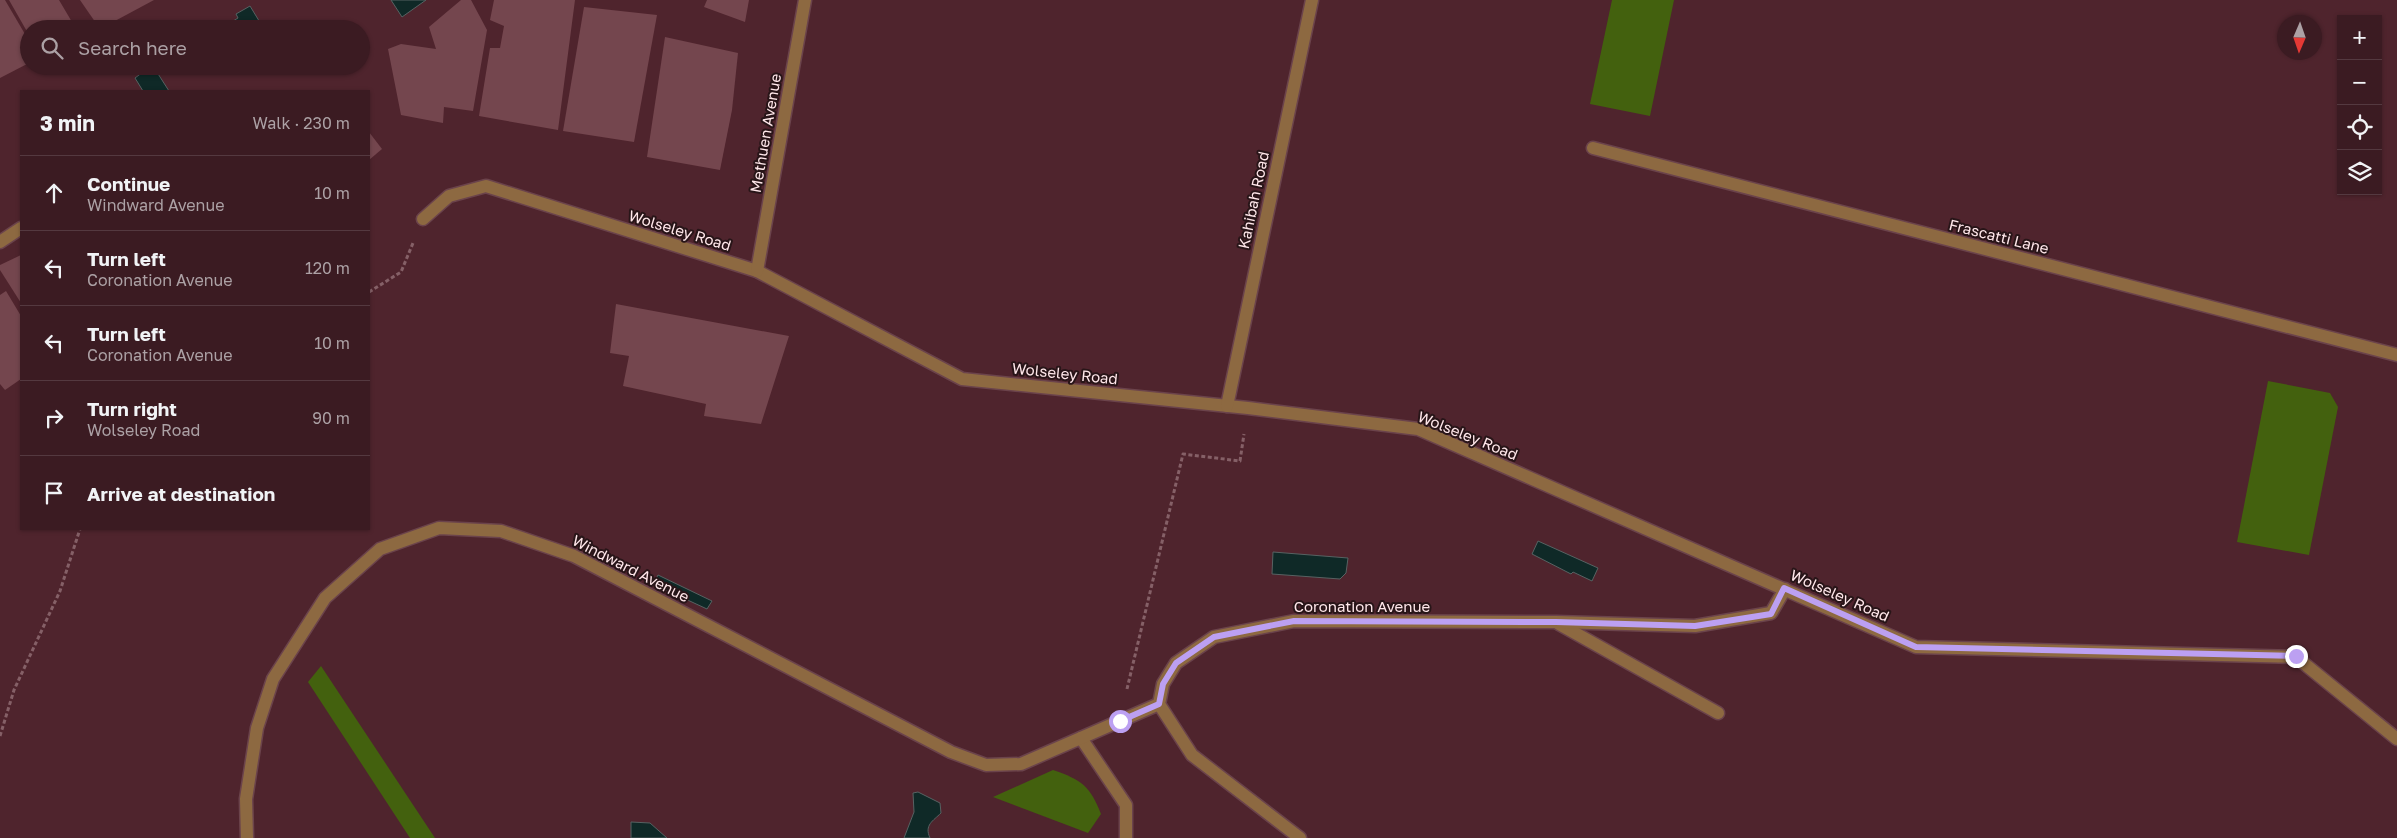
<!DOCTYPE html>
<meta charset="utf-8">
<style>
body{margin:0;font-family:"Golos Text",sans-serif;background:#46282f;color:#f1f3f6}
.controls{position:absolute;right:15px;top:15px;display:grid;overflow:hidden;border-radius:0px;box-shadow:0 1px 4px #0004}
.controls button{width:45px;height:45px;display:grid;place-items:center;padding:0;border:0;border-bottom:1px solid #543940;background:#3b1b22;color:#f1f3f6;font:25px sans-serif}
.compass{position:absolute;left:2277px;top:15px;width:45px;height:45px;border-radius:50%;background:#3b1b22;box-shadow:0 1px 4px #0004;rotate:182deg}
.stop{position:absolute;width:15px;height:15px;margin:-11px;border:4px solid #bca0f2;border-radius:50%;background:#fff}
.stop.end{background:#bca0f2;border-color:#fff;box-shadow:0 1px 5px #0008}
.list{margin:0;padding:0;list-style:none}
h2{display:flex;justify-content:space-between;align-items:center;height:65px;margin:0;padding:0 20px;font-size:21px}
h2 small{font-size:16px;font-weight:400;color:#aca1a5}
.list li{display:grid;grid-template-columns:32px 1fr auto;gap:15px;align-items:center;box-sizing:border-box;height:75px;padding:0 20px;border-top:1px solid #543940}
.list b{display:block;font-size:19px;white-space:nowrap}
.list p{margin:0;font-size:16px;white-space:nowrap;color:#aca1a5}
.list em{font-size:16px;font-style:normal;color:#aca1a5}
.icon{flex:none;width:28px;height:28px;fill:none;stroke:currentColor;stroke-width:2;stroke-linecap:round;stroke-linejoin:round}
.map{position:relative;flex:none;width:2397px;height:838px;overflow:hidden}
.search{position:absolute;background:#3b1b22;box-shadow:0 1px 4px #0004;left:20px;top:20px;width:350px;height:55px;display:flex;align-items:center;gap:12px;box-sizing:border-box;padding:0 18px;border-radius:28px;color:#aca1a5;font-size:19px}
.panel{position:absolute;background:#3b1b22;box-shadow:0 1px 4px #0004;left:20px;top:90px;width:350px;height:440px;border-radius:0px}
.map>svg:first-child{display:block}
.green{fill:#43610e}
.water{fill:#0f2927;stroke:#576262}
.building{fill:#74464e}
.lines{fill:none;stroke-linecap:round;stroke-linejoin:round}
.minor-casing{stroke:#6b434b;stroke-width:15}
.path{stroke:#856067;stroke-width:3;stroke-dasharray:4 2.5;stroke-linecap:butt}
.minor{stroke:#8d6941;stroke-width:12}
.route{stroke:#bca0f2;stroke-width:6}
.labels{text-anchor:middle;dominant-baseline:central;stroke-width:4;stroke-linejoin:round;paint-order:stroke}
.street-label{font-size:15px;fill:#ffe7ea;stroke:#281518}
</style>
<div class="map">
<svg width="2397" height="838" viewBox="0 0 2397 838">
<rect width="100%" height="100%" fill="#4f242d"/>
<g class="green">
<polygon points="1612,0 1674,0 1650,116 1590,104"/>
<polygon points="2268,381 2330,393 2338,407 2309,555 2237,542"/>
<polygon points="321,666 435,838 410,838 308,682"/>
<path d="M1053 770C1082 780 1090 786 1101 814L1088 833 993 797Z"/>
</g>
<g class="water">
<polygon points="391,0 426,0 402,17"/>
<polygon points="250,6 264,29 220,29 238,18 236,14"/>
<polygon points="140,66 153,66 169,91 143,91 135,78 143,72"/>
<polygon points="1538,541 1598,568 1592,581 1573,572 1571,574 1532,554"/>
<polygon points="1273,552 1348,558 1346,573 1340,579 1272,574"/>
<polygon points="658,575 712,601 707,609 653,584"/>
<path d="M918 792 940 803 941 813C933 821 924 825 930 838H904L914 812 913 793Z"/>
<polygon points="631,822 650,823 667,838 631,838"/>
</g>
<g class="building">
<polygon points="0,0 5,0 29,41 29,63 0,78"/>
<polygon points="9,0 59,0 72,22 58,29 29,29 29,35"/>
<polygon points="80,0 154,0 100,29"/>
<polygon points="461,0 471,0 487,30 473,111 444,107 443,123 401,115 388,49 401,44 436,49 429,27"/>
<polygon points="494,0 575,0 558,130 479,116 490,48 500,48 504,26 490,20"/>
<polygon points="707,0 749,0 745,22 704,7"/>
<polygon points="584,7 657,15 634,142 563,131"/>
<polygon points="665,37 738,53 732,110 720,170 647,157"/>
<polygon points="369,132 382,149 369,160"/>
<polygon points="21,255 21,303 0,270 0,265"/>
<polygon points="6,291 21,316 21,379 5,390 0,384 0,295"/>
<polygon points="616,304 789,336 761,424 704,416 706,404 623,386 629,356 610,353"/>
</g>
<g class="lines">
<g class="minor-casing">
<g id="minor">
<polyline points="1593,148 2397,355"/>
<polyline points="423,219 449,196 486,186 757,271 962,379 1248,408 1418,429 1916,647 2296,657 2397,739"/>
<polyline points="0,242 21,228"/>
<polyline points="757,271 805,0"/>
<polyline points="1227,406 1312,0"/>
<polyline points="1559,624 1718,713"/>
<polyline points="1081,738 1126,805 1126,838"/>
<polyline points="247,838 246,799 257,728 273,679 325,598 380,549 439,528 501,531 574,556 951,752 986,765 1021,764 1159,704"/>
<polyline points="1300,838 1192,755 1159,704 1163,684 1176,663 1214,637 1294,621 1556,622 1695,626 1771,613 1785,589"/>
</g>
</g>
<g class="path">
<polyline points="369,292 401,272 413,243"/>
<polyline points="1127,689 1183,454 1240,461 1244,434"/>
<polyline points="0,736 14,690 60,591 80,529"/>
</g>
<use href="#minor" class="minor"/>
</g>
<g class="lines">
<polyline class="route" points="1120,721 1159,704 1163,684 1176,663 1214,637 1294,621 1556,622 1695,626 1771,614 1784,588 1916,647 2296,656"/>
</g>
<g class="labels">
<g class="street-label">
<text transform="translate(765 133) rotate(-80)">Methuen Avenue</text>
<text transform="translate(1253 200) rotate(-78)">Kahibah Road</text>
<text transform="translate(680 230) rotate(17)">Wolseley Road</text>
<text transform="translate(1999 236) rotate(14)">Frascatti Lane</text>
<text transform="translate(1065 373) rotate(6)">Wolseley Road</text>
<text transform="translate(1468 435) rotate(22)">Wolseley Road</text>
<text transform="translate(631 568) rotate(27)">Windward Avenue</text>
<text transform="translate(1840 595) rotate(24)">Wolseley Road</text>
<text x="1362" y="606">Coronation Avenue</text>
</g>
</g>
</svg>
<div class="controls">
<button>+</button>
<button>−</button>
<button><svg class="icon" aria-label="locate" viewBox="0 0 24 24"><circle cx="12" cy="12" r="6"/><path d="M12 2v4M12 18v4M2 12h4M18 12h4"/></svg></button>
<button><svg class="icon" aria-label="layers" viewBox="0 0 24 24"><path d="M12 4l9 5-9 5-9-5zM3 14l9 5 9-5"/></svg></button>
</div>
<svg class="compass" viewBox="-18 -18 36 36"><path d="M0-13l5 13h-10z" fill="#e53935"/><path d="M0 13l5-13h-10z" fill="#aca1a5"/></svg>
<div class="stop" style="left:1120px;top:721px"></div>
<div class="stop end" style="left:2296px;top:656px"></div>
<div class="search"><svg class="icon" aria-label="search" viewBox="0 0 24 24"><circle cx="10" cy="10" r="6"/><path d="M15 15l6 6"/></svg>Search here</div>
<section class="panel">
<h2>3 min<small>Walk · 230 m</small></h2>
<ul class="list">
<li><svg class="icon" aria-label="ahead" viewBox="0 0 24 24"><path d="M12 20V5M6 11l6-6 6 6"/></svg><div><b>Continue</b><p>Windward Avenue</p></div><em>10 m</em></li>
<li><svg class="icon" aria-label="left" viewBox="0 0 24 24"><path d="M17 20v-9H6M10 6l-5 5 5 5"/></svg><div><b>Turn left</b><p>Coronation Avenue</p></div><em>120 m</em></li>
<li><svg class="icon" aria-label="left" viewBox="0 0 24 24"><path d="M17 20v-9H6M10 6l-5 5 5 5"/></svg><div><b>Turn left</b><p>Coronation Avenue</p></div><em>10 m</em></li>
<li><svg class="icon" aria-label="right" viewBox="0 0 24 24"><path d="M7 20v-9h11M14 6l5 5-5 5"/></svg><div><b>Turn right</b><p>Wolseley Road</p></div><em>90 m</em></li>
<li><svg class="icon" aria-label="arrive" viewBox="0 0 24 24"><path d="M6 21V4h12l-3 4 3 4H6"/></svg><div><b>Arrive at destination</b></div></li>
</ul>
</section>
</div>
